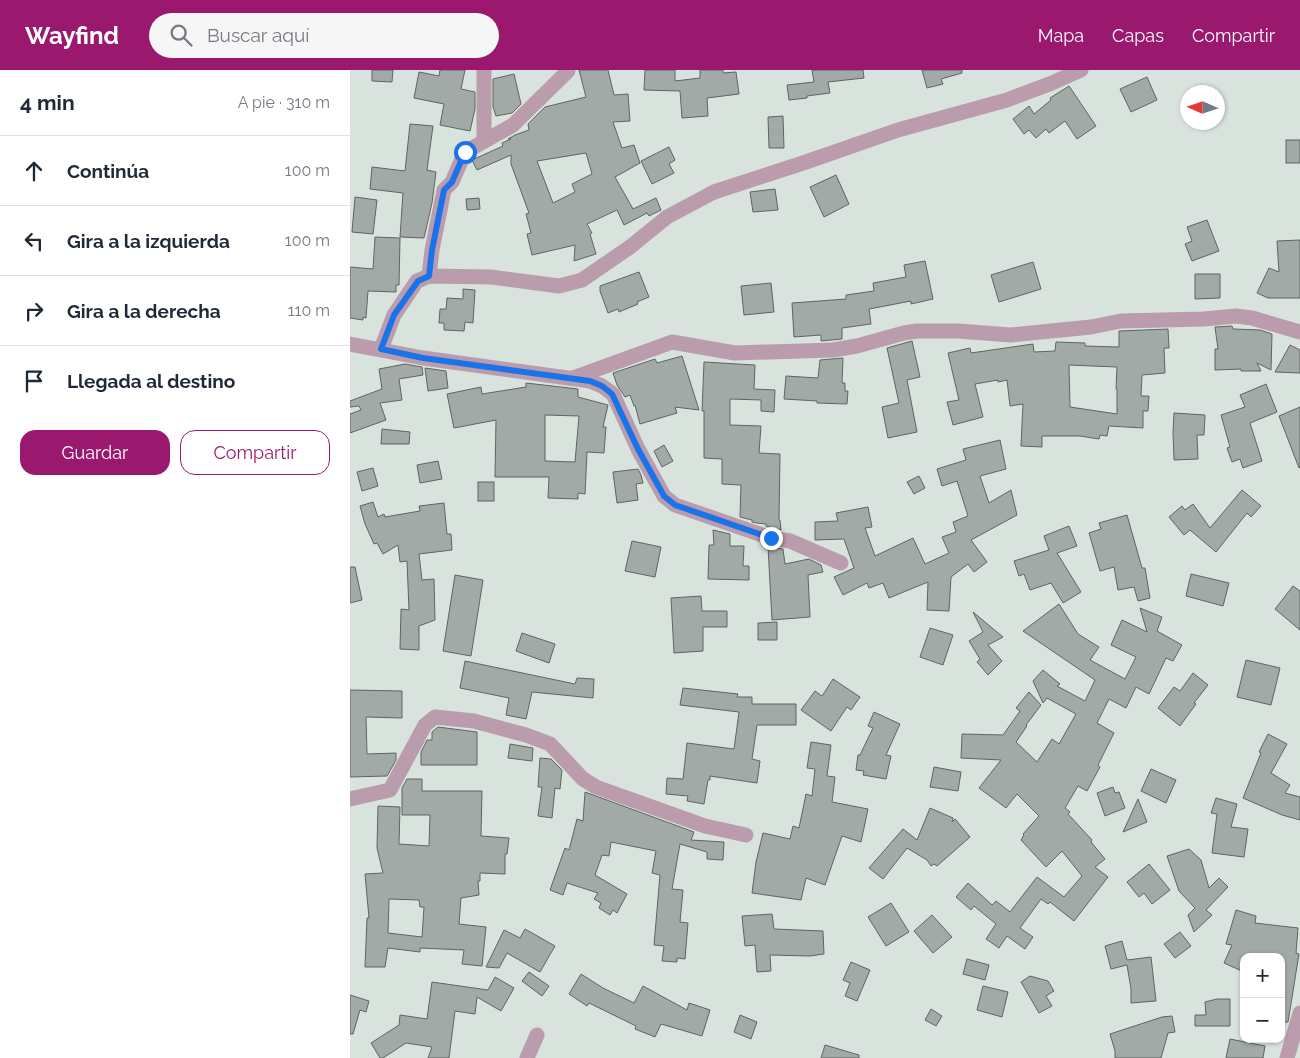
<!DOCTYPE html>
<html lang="es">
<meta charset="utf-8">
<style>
body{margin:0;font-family:Raleway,sans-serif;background:#f6f6f7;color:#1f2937}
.controls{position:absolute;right:15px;bottom:15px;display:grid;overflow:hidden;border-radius:10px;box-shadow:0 1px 4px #0004}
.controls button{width:45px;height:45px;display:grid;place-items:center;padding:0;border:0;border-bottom:1px solid #e0e1e3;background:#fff;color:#1f2937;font:25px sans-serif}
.compass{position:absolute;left:830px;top:15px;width:45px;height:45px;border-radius:50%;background:#fff;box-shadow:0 1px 4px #0004;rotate:273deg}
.stop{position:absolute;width:15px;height:15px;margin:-11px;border:4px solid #1a73e8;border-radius:50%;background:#fff}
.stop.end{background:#1a73e8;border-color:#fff;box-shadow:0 1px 5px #0008}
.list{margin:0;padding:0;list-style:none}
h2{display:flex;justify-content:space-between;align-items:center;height:65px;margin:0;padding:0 20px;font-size:21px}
h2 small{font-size:16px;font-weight:400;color:#747a83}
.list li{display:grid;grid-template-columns:32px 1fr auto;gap:15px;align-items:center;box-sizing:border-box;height:70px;padding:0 20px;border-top:1px solid #e0e1e3}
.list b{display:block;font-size:19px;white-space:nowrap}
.list em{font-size:16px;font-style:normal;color:#747a83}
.actions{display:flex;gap:10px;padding:15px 20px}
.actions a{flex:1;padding:11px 0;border:1px solid #9a196f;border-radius:15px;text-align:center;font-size:18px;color:#9a196f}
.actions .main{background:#9a196f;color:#fff}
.icon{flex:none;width:28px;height:28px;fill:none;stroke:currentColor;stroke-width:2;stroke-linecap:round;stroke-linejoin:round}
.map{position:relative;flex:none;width:950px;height:988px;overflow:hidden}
header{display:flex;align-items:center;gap:30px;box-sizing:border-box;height:70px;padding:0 25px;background:#9a196f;color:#fff}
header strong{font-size:24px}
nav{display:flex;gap:28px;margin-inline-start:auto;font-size:18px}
.search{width:350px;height:45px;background:#f6f6f7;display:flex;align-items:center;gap:12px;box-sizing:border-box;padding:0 18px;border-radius:28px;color:#747a83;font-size:19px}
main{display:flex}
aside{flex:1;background:#fff}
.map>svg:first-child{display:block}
.building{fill:#a1aaa6;stroke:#5d6561;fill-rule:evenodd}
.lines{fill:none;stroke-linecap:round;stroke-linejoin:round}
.minor{stroke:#bb9cac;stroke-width:15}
.route{stroke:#1a73e8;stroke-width:6}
</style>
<header>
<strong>Wayfind</strong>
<div class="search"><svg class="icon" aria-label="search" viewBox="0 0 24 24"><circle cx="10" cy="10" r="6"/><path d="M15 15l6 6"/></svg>Buscar aquí</div>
<nav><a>Mapa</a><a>Capas</a><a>Compartir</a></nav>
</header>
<main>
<aside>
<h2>4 min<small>A pie · 310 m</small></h2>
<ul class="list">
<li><svg class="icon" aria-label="ahead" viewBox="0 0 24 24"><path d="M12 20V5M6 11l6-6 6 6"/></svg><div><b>Continúa</b></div><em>100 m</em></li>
<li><svg class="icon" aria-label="left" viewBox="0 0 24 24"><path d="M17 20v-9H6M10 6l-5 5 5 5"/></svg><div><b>Gira a la izquierda</b></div><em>100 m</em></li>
<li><svg class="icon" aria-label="right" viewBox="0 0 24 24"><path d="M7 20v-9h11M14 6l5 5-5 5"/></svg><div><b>Gira a la derecha</b></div><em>110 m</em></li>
<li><svg class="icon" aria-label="arrive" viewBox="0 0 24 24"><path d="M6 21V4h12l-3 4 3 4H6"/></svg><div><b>Llegada al destino</b></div></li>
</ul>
<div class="actions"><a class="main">Guardar</a><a>Compartir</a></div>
</aside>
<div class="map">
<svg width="950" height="988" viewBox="0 0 950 988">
<rect width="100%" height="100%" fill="#d9e3de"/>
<g class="building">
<polygon points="22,0 43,0 42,12 22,11"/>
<polygon points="90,0 115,0 111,19 125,22 125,39 120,61 90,55 94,34 64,28 69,2 89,6"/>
<path d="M229 0H258L264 25 278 24 280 51 263 52 272 78 284 75 290 93 265 107 283 139 306 128 311 140 299 146 297 143 274 155 267 140 237 154 242 163 240 164 246 184 224 191 225 175 182 185 177 164 181 163 176 144 179 143 161 94V85L127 100 122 90 153 76 152 73 161 69H158L165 65 179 60 178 54 195 37 236 27ZM236 83 242 104 222 114 225 122 203 133 187 91Z"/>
<polygon points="295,0 325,0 325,11 350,8 350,0 373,0 373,3 386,2 389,24 357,28 358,46 332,48 330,21 294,20"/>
<polygon points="462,0 513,0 514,8 478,12 480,23 457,26 457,28 439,30 437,15 464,12"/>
<polygon points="572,0 612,0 612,3 591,9 593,14 577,18"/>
<polygon points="164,4 171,34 162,43 146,46 143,37 143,9"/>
<polygon points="797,7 807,30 781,42 770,19"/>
<polygon points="719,16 746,56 727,69 715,51 699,63 696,59 686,68 679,60 674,64 663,49 679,36 684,44 701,30 700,28"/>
<polygon points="433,46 434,78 419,78 418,47"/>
<polygon points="60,54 83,56 77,100 86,102 82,133 74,168 50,167 53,123 20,119 22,97 55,101"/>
<rect x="936" y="70" width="14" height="23"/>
<polygon points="319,77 325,90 319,94 324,103 302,114 291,91"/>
<polygon points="486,105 499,134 474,147 460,117"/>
<polygon points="425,119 428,140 403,142 400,122"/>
<polygon points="5,127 27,130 23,164 2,162"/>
<polygon points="129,128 130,139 117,140 116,129"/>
<polygon points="857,150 869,181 842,191 835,174 842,171 837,157"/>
<polygon points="25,167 50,168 49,215 46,215 46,222 18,221 16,248 13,247 13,250 0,248 0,197 23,199"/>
<polygon points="950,170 950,228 918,228 907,223 919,198 929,202 927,171"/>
<polygon points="575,191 583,229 561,234 561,231 519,239 521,254 492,258 492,269 471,271 471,265 444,267 442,233 496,229 496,225 524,221 523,213 556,207 554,195"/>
<polygon points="683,192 691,219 649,232 641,205"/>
<polygon points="289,202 299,227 287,232 288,234 269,242 268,239 258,243 250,221 250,216"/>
<polygon points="845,204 870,204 870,228 845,229"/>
<polygon points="421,213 424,242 394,245 391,216"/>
<polygon points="113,219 125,220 123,253 115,252 114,261 94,260 94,253 89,253 90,239 96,239 97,228 113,229"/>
<polygon points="882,256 883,259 910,260 922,264 921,300 907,293 911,301 891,301 891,299 865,300 865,279 868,279 865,257"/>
<path d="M818 259 819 278H814L815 303 792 305 791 326H799L798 341H793V358L759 356 757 366 750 365 749 369 730 366H692V377L671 376 673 334 660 336 657 310 648 312V310L625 314 633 347 603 355 597 332 609 330 598 283 620 278 621 283 683 274 684 282 705 281 706 272 735 273V276L769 277V261ZM719 295 767 297 766 319H767V344L720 337Z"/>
<polygon points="562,271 570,307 557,310 567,362 538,368 532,337 549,333 537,278"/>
<polygon points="940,275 950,280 950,303 925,302"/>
<polygon points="332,286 349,340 325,337 327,343 290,354 285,335 284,336 280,325 275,327 267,315 263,303 305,289 307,293"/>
<polygon points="493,288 492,313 495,313 495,321 498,321 497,334 467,333 467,331 434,329 436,306 468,308 470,290"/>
<polygon points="354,292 405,295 404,319 425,320 424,342 411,341 411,330 380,329 380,355 411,356 409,383 430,384 429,450 430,450 431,460 416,456 416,454 407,453 402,452 402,450 390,447 391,415 372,414 372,389 354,388 354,341 352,341"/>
<polygon points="55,294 72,297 73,305 49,309 52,330 30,333 36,350 0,363 0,344 11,340 9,336 0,337 0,331 32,319 29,299"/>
<polygon points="75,298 96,301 98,318 78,321"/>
<path d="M176 313 228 319V327L258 335 253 357H256L254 383 237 382 235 424 228 423V429L198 428 199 407H145L146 350 104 358 97 324 131 317 132 324 176 317ZM195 345 229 346 225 392 195 391Z"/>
<polygon points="916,314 927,342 900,353 912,391 893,398 890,389 882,392 877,378 880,377 871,345 895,337 890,325"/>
<polygon points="950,337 950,397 949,398 929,346"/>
<polygon points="824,343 855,345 854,365 847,365 848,389 824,390 823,363"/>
<polygon points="32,359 60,362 59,374 31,374"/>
<polygon points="650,370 656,399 630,406 639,433 661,420 667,445 621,470 637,492 624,502 618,494 601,507 599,541 577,540 578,512 539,528 533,513 519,518 517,513 493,525 484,507 504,498 494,469 465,470 465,452 488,451 486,443 518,437 522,457 515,458 525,486 563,468 575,494 599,483 592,467 606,462 603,452 618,446 607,411 592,416 587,399 616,390 613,379"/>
<polygon points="314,375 323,391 312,397 304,381"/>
<polygon points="88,391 92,409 70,413 67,395"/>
<polygon points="23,398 28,416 12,421 7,402"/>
<polygon points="288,399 291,405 293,413 286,414 288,430 267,433 263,402"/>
<polygon points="569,406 575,418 564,424 557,412"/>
<rect x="128" y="412" width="16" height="19"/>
<polygon points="892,420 911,436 901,447 897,443 866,482 840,460 834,465 819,447 832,436 835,440 843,434 860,458"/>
<polygon points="23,432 28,447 34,444 35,447 70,441 69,436 94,433 97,464 101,464 102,480 69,484 72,510 84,509 85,550 69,556 69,580 50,579 51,539 59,540 57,491 50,492 48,475 33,484 27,473 24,474 15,454 10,436"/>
<polygon points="777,445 792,498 795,498 800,528 788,531 784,517 768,520 764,497 750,501 739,463 751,459 749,453"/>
<polygon points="719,456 727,476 707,483 731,522 713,533 701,513 680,520 674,504 669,506 664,491 699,480 694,466"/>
<polygon points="363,460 380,464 380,476 394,476 393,496 399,496 399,510 358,509 359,475 364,475"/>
<polygon points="282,471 311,477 305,507 275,501"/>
<polygon points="418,477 433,479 435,494 459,489 471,495 473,502 458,505 460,547 422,550"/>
<polygon points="0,497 5,497 12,530 0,533"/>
<polygon points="841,504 879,513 873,536 836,526"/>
<polygon points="105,505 133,510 121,586 93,581"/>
<polygon points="943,516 950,521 950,560 925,539"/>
<polygon points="351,526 352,541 377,541 377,557 353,557 353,581 324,583 321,528"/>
<polygon points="709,534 728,564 749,577 740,590 775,609 786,587 761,575 772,550 797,562 790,538 812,547 807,561 832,575 823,591 816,588 799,624 786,617 776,638 759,629 747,653 764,663 748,695 750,697 737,721 728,716 715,738 720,742 718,744 742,770 741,772 755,789 745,797 758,807 724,851 700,832 698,834 691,829 670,858 683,867 675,879 657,866 649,878 636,869 646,854 624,836 621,840 606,827 618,813 642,835 646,831 660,842 687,807 714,827 732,806 712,781 696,797 671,770 674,765 673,764 689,746 667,724 656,738 629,718 651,690 611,688 612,664 653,665 670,641 666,638 679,622 691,635 676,655 677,656 666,672 687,692 702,669 709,674 726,644 697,628 693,633 683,611 693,600 710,614 707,616 735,631 745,610 673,561"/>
<polygon points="623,542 653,567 638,575 652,591 638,605 627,592 630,589 619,571 633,562"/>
<polygon points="427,552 427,570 408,570 408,553"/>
<polygon points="580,558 603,565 593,595 570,587"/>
<polygon points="172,563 205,574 199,593 166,581"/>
<polygon points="896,590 930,598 921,635 887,627"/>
<polygon points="115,591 225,614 227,608 244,609 243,628 182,622 176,649 156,645 159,628 110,618"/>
<polygon points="843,603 858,615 844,633 846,634 830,656 808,638 824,617 830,621"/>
<polygon points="483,609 510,627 501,640 497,637 481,661 451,640 465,621 472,626"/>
<polygon points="333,618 388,624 387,627 402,627 402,634 446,634 446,655 407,655 402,689 410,691 407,713 360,706 360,710 358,710 354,734 337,731 338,726 316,724 317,708 333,709 337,673 384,679 389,642 330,635"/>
<polygon points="0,620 52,621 52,648 16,647 17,684 46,683 46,690 37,706 0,707"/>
<polygon points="524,642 550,654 536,685 541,686 536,709 513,705 514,701 506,700 508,685 510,685 523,658 518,656"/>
<polygon points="88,657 127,662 127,695 71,695 71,682 77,670 82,670 82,662"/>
<polygon points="918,664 937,674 921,703 940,715 935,723 950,727 950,750 932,745 893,728 911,683 909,682"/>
<polygon points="461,672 481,675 477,706 485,707 482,732 518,739 511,772 492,766 475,815 456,808 451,830 402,823 406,792 413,763 440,769 443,756 449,758 456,724 462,726 465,699 457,698"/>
<polygon points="160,674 183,678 182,691 158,688"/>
<polygon points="190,688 201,689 212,700 210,719 205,718 202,748 188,746 192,717 188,717"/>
<polygon points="584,697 611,702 608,721 580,717"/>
<polygon points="801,699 826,710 816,733 791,721"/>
<path d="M57 709H72V721H132L131 766 159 768 157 784H155V804L130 803V811H128L129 825 111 828 109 854 136 857 132 896 112 894 114 880 70 878V882L38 878 35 897H15L17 848H19L15 804 33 803 27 778 28 736 50 737 49 774 79 776 80 745H52V718ZM39 829 69 830 70 837H74L72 867 38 863Z"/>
<polygon points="763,717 765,723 769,722 775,738 755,746 747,723"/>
<polygon points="235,722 344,762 341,770 374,772 373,790 357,789 357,782 330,774 322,819 333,820 330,852 338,853 335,889 327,888 327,892 312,891 314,876 304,875 310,805 302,803 306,781 261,772 259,786 252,785 245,805 277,824 267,843 263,840 260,845 249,838 251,833 244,829 248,823 217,813 213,825 200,820 215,778 219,780 227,749 233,751"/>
<polygon points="866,728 887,734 881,757 898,759 894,787 862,783 867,744 861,743"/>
<polygon points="788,729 797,752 773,762"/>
<polygon points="580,738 603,748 602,752 605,749 620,767 587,796 584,794 581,796 577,790 557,778 533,809 519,798 553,759 567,770"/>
<polygon points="839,779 851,790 859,818 869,808 878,817 856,840 862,845 844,862 838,845 845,838 829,821 817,786"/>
<polygon points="799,794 820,820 802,834 794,823 789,827 777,812"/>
<polygon points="541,833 559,862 536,876 518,847"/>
<polygon points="886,840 906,846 905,853 948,858 946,883 949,884 938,952 931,952 931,887 894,887 894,902 874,893 882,875 876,874"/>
<polygon points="422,844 424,859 473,861 474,884 460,886 420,885 421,901 407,902 405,875 395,876 392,846"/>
<polygon points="582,845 602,867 583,883 564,861"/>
<polygon points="175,859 205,876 190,902 157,883 149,898 136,897 154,860 170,868"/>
<polygon points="830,862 841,876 825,888 814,874"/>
<polygon points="772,871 777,890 801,887 806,931 781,933 781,919 777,895 761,899 755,876"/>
<polygon points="617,889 639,895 635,910 613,904"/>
<polygon points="501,892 520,900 507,931 495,926 500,913 493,910"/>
<polygon points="179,902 199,916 192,926 172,911"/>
<polygon points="231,904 253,918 284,933 293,916 337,940 339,933 360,940 352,966 311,954 305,967 285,959 286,956 239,933 237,936 219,924"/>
<polygon points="680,906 698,911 704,921 696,926 702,936 689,943 671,912"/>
<polygon points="145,907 164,918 151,941 127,927 125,944 105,941 99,988 78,988 82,977 56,973 33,988 30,988 21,973 49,955 50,945 77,949 82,912 138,920"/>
<polygon points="633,916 658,922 652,947 627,940"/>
<polygon points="0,925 19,931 16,942 10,940 3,964 0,964"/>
<polygon points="867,929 880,929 880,956 845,956 845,945 856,945 855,932"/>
<polygon points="581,939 592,946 586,956 575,950"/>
<polygon points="390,945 407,952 401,969 384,962"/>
<polygon points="822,946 825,962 818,963 811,988 765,988 765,981 760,964 812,947"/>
<polygon points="880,969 915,976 913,988 876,988"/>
<polygon points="475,975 509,985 509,988 471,988"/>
</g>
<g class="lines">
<g class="minor">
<polyline points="134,0 134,71"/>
<polyline points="79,206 82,180 94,120 102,112 115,82 163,55 218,1"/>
<polyline points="0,274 73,288 240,311 252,316 263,324 288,379 314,426 325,435 421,468 440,471 491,493"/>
<polyline points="31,279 44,245 67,211 79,206 141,207 209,216 232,210 280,177 317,147 364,122 456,92 548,60 657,30 702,13 731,0"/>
<polyline points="223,308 322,272 385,283 483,280 507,276 554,263 567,261 608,261 661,265 741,257 771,251 854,249 886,246 902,248 950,262"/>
<polyline points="0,729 40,720 75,655 85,647 124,651 176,665 200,674 233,709 246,717 355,756 396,765"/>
<polyline points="177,988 187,965"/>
<polyline points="937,988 950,943"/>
</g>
</g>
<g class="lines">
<polyline class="route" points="115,82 102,112 94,120 82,180 79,206 68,211 44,245 31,279 73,288 240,311 252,316 262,324 288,379 314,426 325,435 421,468"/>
</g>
</svg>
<div class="controls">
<button>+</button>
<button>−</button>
</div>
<svg class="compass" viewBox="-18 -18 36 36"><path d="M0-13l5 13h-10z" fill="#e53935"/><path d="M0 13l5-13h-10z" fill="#747a83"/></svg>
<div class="stop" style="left:115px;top:82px"></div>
<div class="stop end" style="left:421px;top:468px"></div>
</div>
</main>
